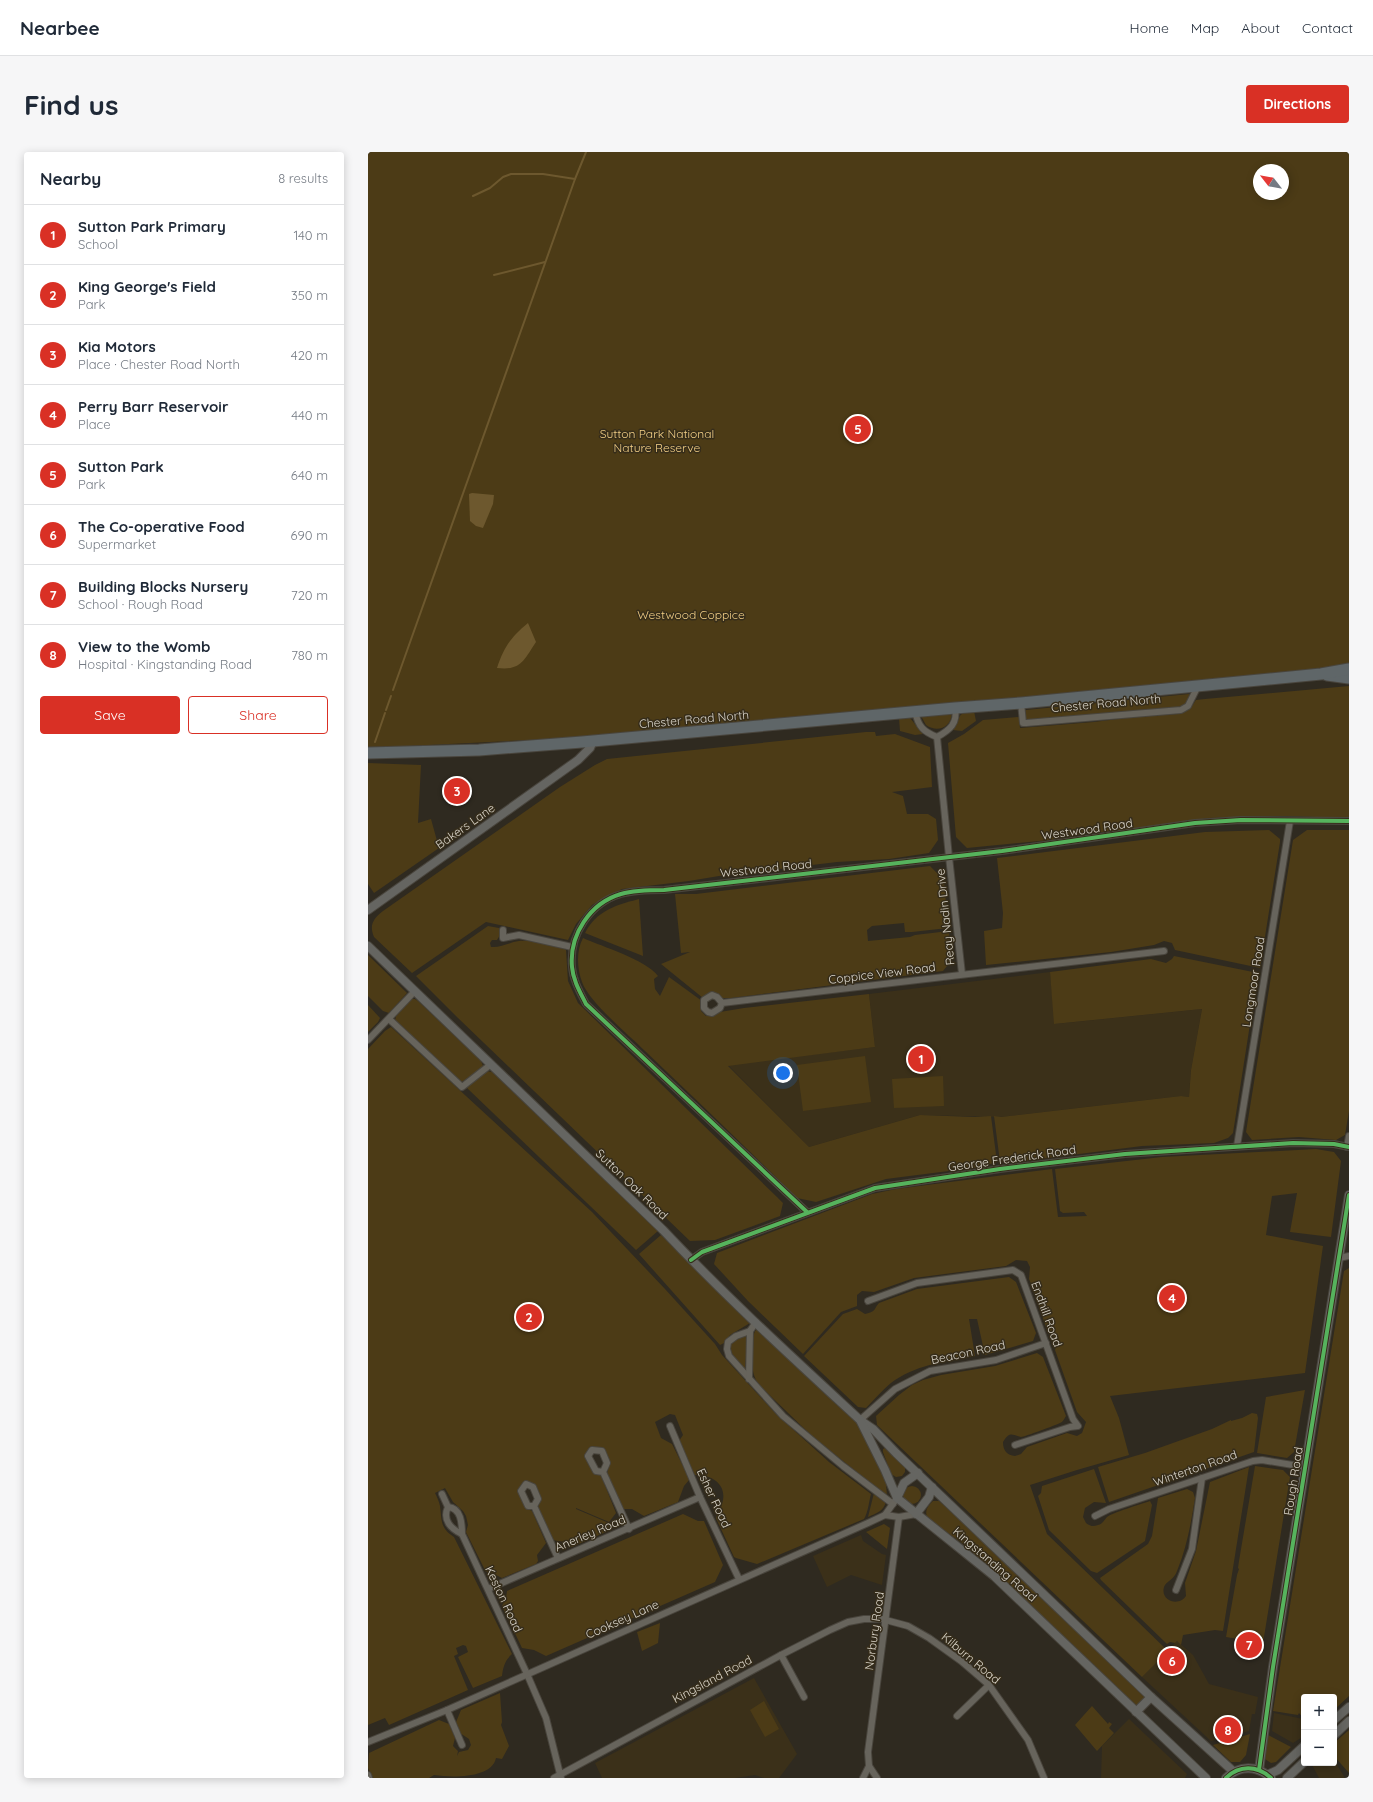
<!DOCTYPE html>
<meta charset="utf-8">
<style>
body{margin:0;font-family:Quicksand,sans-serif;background:#f6f6f7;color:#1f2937}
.controls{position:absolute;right:12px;bottom:12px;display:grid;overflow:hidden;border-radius:4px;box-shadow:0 2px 10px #0003}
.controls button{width:36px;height:36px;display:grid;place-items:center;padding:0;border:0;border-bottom:1px solid #e0e1e3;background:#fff;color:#1f2937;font:20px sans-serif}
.compass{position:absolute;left:885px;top:12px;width:36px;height:36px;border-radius:50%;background:#fff;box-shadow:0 2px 10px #0003;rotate:301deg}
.you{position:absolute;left:415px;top:921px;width:14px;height:14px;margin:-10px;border:3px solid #fff;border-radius:50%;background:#1a73e8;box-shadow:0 0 0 6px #1a73e833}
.badge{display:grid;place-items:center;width:26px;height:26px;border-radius:50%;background:#d93025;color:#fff;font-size:13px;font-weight:700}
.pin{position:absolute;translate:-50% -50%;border:2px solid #fff;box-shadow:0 1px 4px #0006}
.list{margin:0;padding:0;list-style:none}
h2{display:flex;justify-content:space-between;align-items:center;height:52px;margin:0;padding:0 16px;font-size:17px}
h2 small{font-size:13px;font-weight:400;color:#747a83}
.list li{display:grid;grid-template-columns:26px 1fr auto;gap:12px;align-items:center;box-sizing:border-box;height:60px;padding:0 16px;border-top:1px solid #e0e1e3}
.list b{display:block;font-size:15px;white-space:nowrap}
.list p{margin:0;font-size:13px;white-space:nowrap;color:#747a83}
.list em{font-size:13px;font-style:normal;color:#747a83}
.actions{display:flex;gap:8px;padding:12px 16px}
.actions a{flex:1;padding:9px 0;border:1px solid #d93025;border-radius:4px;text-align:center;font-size:14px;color:#d93025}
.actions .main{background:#d93025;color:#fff}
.map{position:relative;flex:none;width:981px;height:1626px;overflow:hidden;border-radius:4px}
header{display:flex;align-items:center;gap:24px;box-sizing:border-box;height:56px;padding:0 20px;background:#fff;border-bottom:1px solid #e0e1e3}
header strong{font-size:19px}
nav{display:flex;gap:22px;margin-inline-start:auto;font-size:14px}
.intro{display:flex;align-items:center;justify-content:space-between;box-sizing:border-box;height:96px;padding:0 24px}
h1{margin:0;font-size:28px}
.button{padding:10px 18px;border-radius:4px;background:#d93025;color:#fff;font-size:14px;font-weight:700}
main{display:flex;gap:24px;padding:0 24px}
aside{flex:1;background:#fff;border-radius:4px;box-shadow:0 2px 10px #0003}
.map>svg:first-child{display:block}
.built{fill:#3b3019}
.green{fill:#4c3b16;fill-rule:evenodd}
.water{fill:#6d582e}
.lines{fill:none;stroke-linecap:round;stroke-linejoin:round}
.stream{stroke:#6d582e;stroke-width:2}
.street-casing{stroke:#49453d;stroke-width:8}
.secondary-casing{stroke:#49453d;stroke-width:10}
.highway-casing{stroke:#49453d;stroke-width:13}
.street{stroke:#67645c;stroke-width:6}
.secondary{stroke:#656561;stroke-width:8}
.highway{stroke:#5f6668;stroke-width:11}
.cycleway-casing{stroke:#352c1a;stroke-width:6}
.cycleway{stroke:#56b35d;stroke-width:4}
.labels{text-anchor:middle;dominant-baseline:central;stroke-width:3;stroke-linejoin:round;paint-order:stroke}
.park-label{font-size:12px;fill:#f4d086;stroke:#352c1a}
.street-label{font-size:12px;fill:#dad5ca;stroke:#352c1a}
</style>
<header>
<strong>Nearbee</strong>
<nav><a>Home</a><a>Map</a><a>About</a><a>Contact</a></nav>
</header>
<div class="intro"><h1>Find us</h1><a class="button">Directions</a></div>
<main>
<aside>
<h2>Nearby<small>8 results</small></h2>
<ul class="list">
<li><span class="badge">1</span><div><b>Sutton Park Primary</b><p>School</p></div><em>140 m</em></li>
<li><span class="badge">2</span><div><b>King George's Field</b><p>Park</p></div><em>350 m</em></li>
<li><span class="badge">3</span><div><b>Kia Motors</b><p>Place · Chester Road North</p></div><em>420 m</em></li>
<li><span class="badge">4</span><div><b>Perry Barr Reservoir</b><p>Place</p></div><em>440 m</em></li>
<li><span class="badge">5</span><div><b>Sutton Park</b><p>Park</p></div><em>640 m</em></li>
<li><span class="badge">6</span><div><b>The Co-operative Food</b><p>Supermarket</p></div><em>690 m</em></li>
<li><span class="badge">7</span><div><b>Building Blocks Nursery</b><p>School · Rough Road</p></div><em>720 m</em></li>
<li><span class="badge">8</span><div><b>View to the Womb</b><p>Hospital · Kingstanding Road</p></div><em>780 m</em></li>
</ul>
<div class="actions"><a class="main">Save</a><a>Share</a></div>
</aside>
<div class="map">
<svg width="981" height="1626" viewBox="0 0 981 1626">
<rect width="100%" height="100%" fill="#2f2a20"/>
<g class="built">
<polygon points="682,820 687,872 834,857 823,918 821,945 813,944 633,965 552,963 441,995 360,913 507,895 501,842"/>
<polygon points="493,1383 495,1389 514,1402 518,1403 514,1433 483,1423 459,1435 445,1404"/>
<polygon points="809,1489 825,1503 841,1532 890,1545 887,1562 884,1562 881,1579 843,1589 774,1525"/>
<polygon points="386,1526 429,1602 411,1626 396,1626 387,1623 367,1626 234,1626 227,1611"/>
<polygon points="906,1561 935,1567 936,1584 925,1591 904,1579"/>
<polygon points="761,1567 819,1622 817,1626 733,1626 734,1594"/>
<polygon points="966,1608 977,1626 951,1626 943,1611 966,1611"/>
</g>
<g class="green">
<path d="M0 0H981V512L892 524 415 566 222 585 0 596ZM891 18H915V42H891Z"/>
<polygon points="981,534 981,666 916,664 840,666 794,674 714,682 682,688 599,696 588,685 580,591 596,582 615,568 651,565 652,576 726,570 781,563 810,562 824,554 828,548 837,547"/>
<polygon points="821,542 822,545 818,552 811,555 660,569 657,568 656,559 658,558"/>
<path d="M606 559 608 569 594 579 585 578C595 565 586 561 606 559Z"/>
<path d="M584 561C583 576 569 581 558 573L553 564Z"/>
<polygon points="531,566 542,566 555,582 547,583 532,579"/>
<path d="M498 580H507L508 584 527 582 562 595 564 635 524 640 535 644 539 662H560L568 667 570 688 561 701 521 707 469 710 351 724 321 729 254 737 224 753 208 772 200 788 118 770 44 821 6 785C1 773 5 767 15 759L192 635 227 613 239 607Z"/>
<polygon points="0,611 53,613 50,671 63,667 71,696 6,741 0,732"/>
<polygon points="901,678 912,687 912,690 892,816 807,798 804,791 796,789 786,793 743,800 618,813 616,779 634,776 635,761 629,706 837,680"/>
<polygon points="939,678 981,678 981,959 977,983 968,988 931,985 884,988 878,980 925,688"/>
<polygon points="562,714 576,728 580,776 544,780 537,780 536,771 504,774 499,778 500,789 542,785 547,783 581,779 583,809 575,819 363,846 335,846 293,812 322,800 313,801 307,742 328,742"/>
<path d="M271 747 275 804 217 781C228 759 248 753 271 747Z"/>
<path d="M120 774 131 776 132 783 129 788H124L122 791 123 795C133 796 142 790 151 789 162 788 189 792 198 798L200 829 210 851 409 1045 415 1051 412 1064 347 1088 322 1089 90 866 48 824Z"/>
<path d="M215 786C235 795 277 807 290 824L286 827 287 837 292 844 301 825 334 849 333 859 338 864H346L352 860 376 856 501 842 507 895 360 914 441 995 552 963 607 965 623 964 629 1010 612 1015 518 1027 448 1050 429 1046C379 996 328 948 277 899 261 883 221 850 214 830 209 816 208 799 215 786Z"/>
<polygon points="0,803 39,841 21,861 15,859 0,844"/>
<polygon points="806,804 890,821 865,981 860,986 846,991 774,994 656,1009 632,1010 626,964 633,965 813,944 821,945 823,918 834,857 686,872 682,820 783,807 798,811 804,807"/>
<polygon points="44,847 47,847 50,849 113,909 115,914 113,917 92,931 27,869 28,864"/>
<polygon points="0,853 12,866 10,870 0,880"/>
<path d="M23 875 224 1060 297 1137 347 1192 354 1203 408 1262 461 1310 503 1342C501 1349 500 1361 496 1367L389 1412 368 1406 366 1405 348 1366C350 1360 354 1355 355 1348 358 1331 342 1322 327 1323L324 1320 311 1289 315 1283 307 1263 302 1262 287 1270 293 1286 304 1292 321 1326V1328L316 1334 310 1350 276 1364 264 1357H254L239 1322 241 1313 237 1303 225 1296 220 1309 225 1320 232 1323 234 1326 248 1361 241 1370 208 1356V1357L241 1371 240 1379 204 1395 197 1390 184 1388 170 1356 172 1347 169 1339 156 1331 150 1340 158 1356 164 1359 178 1391 169 1403 170 1409 168 1412 134 1426 126 1422 119 1420 117 1418 98 1380 100 1373 98 1364 95 1359 85 1350 77 1336 67 1341C69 1345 71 1349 72 1354 74 1369 72 1376 86 1385L144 1502C137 1508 135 1515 134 1524L105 1536 90 1505 100 1500 98 1494 95 1493 88 1496 90 1502 86 1504 100 1538 21 1573 17 1566 0 1573V897L17 879Z"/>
<polygon points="497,904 503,950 435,959 429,913"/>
<polygon points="118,919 124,920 290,1079 268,1098 99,936 101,932"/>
<polygon points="575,924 576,954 526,956 524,927"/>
<path d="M948 997 966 1000 973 1009 963 1085 922 1080 929 1041 904 1044 898 1083 955 1094 937 1221 742 1244 751 1266 761 1303 709 1318 662 1333 679 1382 800 1499 774 1525 509 1273 508 1264 531 1243 544 1233 555 1228 573 1223 627 1214 669 1201 675 1205 698 1264C696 1267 695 1270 692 1271 688 1273 656 1285 653 1285 644 1283 642 1279 635 1290 635 1299 639 1303 647 1304L653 1302 659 1295 699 1281 709 1284 714 1281 718 1270 709 1260 687 1198 689 1191 685 1183 679 1178 665 1136 661 1127 662 1115 659 1109 648 1108 638 1114 546 1126 506 1140 494 1139 489 1143V1154L473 1160 435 1202 380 1149 346 1112 349 1101 504 1042 528 1037 684 1017 690 1065 719 1064 716 1060 695 1061 692 1059 687 1017 794 1005Z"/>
<polygon points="293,1083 383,1169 382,1171 362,1183 356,1191 352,1193 271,1102"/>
<polygon points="981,1116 981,1544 966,1558 966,1545 936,1545 936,1567 931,1561 930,1563 905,1559 976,1119"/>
<path d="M641 1125 648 1130 668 1181 665 1189 617 1203 609 1167H601L607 1204C579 1209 552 1212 527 1228 517 1235 507 1247 498 1256L490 1255 436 1204 475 1162 489 1157 497 1162C509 1159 505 1158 511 1151L549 1137Z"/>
<path d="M390 1177 489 1270 502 1291 518 1332 519 1344 445 1285 390 1232C382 1219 381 1193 387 1179Z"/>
<path d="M379 1183V1193L377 1216C367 1212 358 1199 364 1189Z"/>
<polygon points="937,1238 926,1300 919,1306 889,1301 898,1245"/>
<polygon points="884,1261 889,1262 890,1266 886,1300 741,1350 730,1315 777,1301 844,1277 863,1268 863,1269 874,1266"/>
<polygon points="517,1296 537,1315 537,1320 534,1324 528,1325 523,1322 515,1300 515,1297"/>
<polygon points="887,1314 915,1318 922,1325 895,1491 858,1485 869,1423 871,1417 870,1416 871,1409"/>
<path d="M881 1315 855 1479 847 1478 815 1483 813 1493 809 1489 807 1491 802 1490 799 1492 733 1428 732 1426 780 1392 784 1384 790 1346 819 1337 825 1340 827 1346C823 1371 819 1395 809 1419 806 1428 798 1429 796 1435 792 1449 811 1455 818 1444L817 1431 828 1399 842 1330Z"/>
<path d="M726 1317 738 1351 726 1350 717 1356 715 1365 718 1371C722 1374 725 1375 730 1373 735 1372 736 1368 739 1365 744 1361 773 1352 782 1349L784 1353 777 1389 729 1421 723 1419 681 1378 670 1344 673 1341 674 1334Z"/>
<circle cx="544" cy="1343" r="9"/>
<path d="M506 1341 518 1349C516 1359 509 1361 500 1365Z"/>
<path d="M565 1349H571L579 1356 779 1544 769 1555 767 1554 597 1393 559 1366C557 1358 559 1355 565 1349Z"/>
<polygon points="315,1362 330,1369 336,1369 355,1413 347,1430 178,1504 166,1498 154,1496 134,1454 138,1446 139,1439"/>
<polygon points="516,1372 522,1376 519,1397 498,1380"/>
<polygon points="292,1471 290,1491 274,1499 269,1480"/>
<path d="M132 1541 134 1570 133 1573 141 1594 134 1607 128 1606C124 1626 86 1626 66 1623L61 1626H5L0 1616 1 1601 71 1568 81 1572 87 1586 85 1594 90 1599 89 1604 91 1600 100 1598 103 1593 101 1587 92 1581 88 1570 93 1558Z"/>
<polygon points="396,1549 411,1577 397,1585 382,1558"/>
<polygon points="724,1554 740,1572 741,1570 744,1572 741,1576 746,1581 729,1599 707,1573"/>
<polygon points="981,1578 981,1621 966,1604 966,1591"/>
<polygon points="882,1582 878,1603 872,1610 863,1610 845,1593"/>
<polygon points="900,1583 923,1595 908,1610 903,1611 897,1607"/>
</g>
<g class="water">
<polygon points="104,341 126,343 125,352 115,376 108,374 102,369 101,342"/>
<path d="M160 471 168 490C156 508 153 519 129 516 136 495 143 485 160 471Z"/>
</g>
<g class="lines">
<g class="stream">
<polyline points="105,44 122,36 135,25 143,22 175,22 207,27"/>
<polyline points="126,123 177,110"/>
<polyline points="25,538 207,27 218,0"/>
<polyline points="18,558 23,544"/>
<polyline points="7,590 17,561"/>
</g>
<g class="street-casing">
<g id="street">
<polyline points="653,551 655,571 658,571 813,558 820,554 830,534"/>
<path d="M547 559C550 575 556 580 569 585 582 578 590 571 587 556"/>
<polyline points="569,585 581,705 594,822"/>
<polyline points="135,778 135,786 151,783 204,795"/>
<polyline points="354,851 352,856 344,861 340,860 336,856 336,848 344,843 349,845 354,851 796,799"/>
<polyline points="21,867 94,935 122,913"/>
<polyline points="0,888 46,840"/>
<polyline points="869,994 922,669"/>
<polyline points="979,995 981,984"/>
<path d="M439 1060 218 852C212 840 205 828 204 815 201 783 222 751 253 742 267 738 282 738 296 738L634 699 827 671 873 668 981 669"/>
<polyline points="971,1106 981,1104"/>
<polyline points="323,1108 334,1100 507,1036 632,1017 757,1002 925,991 966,992 981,995"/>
<polyline points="500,1149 549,1131 645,1118 653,1123 705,1267 710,1274 702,1275 647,1293"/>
<polyline points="388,1170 382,1179 368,1184 360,1190 359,1197 361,1204 415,1264 475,1314 525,1352"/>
<polyline points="381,1227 382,1179"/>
<polyline points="492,1268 527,1237 562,1219 628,1208 678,1191"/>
<polyline points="302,1274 332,1345 371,1427"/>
<polyline points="235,1320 239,1311 234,1299 224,1298 220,1304 228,1319 235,1320 261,1377"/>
<path d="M74 1342 80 1355C74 1368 83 1377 94 1382L159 1522 178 1566 193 1626"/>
<polyline points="166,1354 170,1347 165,1335 158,1332 153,1339 160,1354 166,1354 190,1406"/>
<path d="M80 1355C93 1356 94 1371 94 1382"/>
<polyline points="517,1363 531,1365 548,1362"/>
<polyline points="727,1364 741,1357 885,1309 894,1308 937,1315"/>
<polyline points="120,1437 332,1345"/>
<polyline points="808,1438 824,1397 834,1326"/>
<polyline points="413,1503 436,1545"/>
<polyline points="79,1558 94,1593"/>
<polyline points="589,1564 621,1533"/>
<polyline points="0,1590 79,1558 500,1371 517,1363 529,1346"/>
<polyline points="0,1623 1,1626"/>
<polyline points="186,1626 413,1503 462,1478 480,1470 496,1467 514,1467 540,1474 561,1486 593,1509 621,1533 660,1588 676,1626"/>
<polyline points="495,1626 501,1614"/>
<polyline points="509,1626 501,1614 500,1600 531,1365"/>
</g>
</g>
<g class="secondary-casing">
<g id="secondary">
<polyline points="0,758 210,608 222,596 225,589"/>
<path d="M0 794 295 1078C358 1145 425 1206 492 1268L505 1277 528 1301 783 1545 866 1620"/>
<polyline points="493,1270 517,1318 529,1346 626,1424 838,1626"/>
<polyline points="529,1346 536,1331 550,1321"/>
<polyline points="548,1362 561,1345 564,1335"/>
<polyline points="768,1560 783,1545"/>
<polyline points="966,1568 981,1555"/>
<polyline points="966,1583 981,1569"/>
<polyline points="891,1618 905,1515 981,1043"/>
<polyline points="899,1623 910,1618 936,1594"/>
<path d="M858 1626C871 1613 889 1613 903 1626"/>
<polyline points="919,1626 936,1610"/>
</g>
</g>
<g class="highway-casing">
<g id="highway">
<polyline points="959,523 981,526"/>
<polyline points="0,601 111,598 214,590 587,556 653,551 953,522 981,517"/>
</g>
</g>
<use href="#street" class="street"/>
<use href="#secondary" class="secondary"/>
<use href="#highway" class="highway"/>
<g class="cycleway-casing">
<g id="cycleway">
<path d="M439 1060 218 852C212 840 205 828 204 815 201 783 222 751 253 742 267 738 282 738 296 738L634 699 827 671 873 668 981 669"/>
<polyline points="323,1108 334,1100 507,1036 632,1017 757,1002 925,991 966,992 981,995"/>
<polyline points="891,1618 905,1515 981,1043"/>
<path d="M858 1626C871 1613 889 1613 903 1626"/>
</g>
</g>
<use href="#cycleway" class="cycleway"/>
</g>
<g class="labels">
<g class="park-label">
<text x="289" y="281">Sutton Park National<tspan x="289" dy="14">Nature Reserve</tspan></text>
<text x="323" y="462">Westwood Coppice</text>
</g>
<g class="street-label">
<text transform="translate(738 551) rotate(-5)">Chester Road North</text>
<text transform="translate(326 567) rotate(-5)">Chester Road North</text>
<text transform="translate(97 674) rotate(-35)">Bakers Lane</text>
<text transform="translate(719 677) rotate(-8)">Westwood Road</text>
<text transform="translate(398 716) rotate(-6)">Westwood Road</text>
<text transform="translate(577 765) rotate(-96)">Reay Nadin Drive</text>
<text transform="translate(514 821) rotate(-7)">Coppice View Road</text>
<text transform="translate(885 830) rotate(-81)">Longmoor Road</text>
<text transform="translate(644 1006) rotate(-8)">George Frederick Road</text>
<text transform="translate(264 1032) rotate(44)">Sutton Oak Road</text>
<text transform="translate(679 1162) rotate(70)">Endhill Road</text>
<text transform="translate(600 1200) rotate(-12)">Beacon Road</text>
<text transform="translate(827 1316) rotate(-19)">Winterton Road</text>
<text transform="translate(925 1329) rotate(-81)">Rough Road</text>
<text transform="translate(346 1346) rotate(65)">Esher Road</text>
<text transform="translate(222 1381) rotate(-23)">Anerley Road</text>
<text transform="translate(627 1412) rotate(41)">Kingstanding Road</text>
<text transform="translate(136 1447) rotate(65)">Keston Road</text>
<text transform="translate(254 1467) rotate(-24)">Cooksey Lane</text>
<text transform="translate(506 1479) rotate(-82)">Norbury Road</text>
<text transform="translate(603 1506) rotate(40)">Kilburn Road</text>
<text transform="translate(344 1527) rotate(-28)">Kingsland Road</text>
</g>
</g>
</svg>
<div class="controls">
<button>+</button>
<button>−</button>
</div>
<svg class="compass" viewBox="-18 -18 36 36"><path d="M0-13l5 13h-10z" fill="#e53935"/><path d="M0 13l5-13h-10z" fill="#747a83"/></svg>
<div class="you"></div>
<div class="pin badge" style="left:553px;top:907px">1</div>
<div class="pin badge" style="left:161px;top:1165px">2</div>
<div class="pin badge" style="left:89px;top:639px">3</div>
<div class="pin badge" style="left:804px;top:1146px">4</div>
<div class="pin badge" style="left:490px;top:277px">5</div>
<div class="pin badge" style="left:804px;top:1509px">6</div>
<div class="pin badge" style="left:881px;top:1493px">7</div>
<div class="pin badge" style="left:860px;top:1578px">8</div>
</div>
</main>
